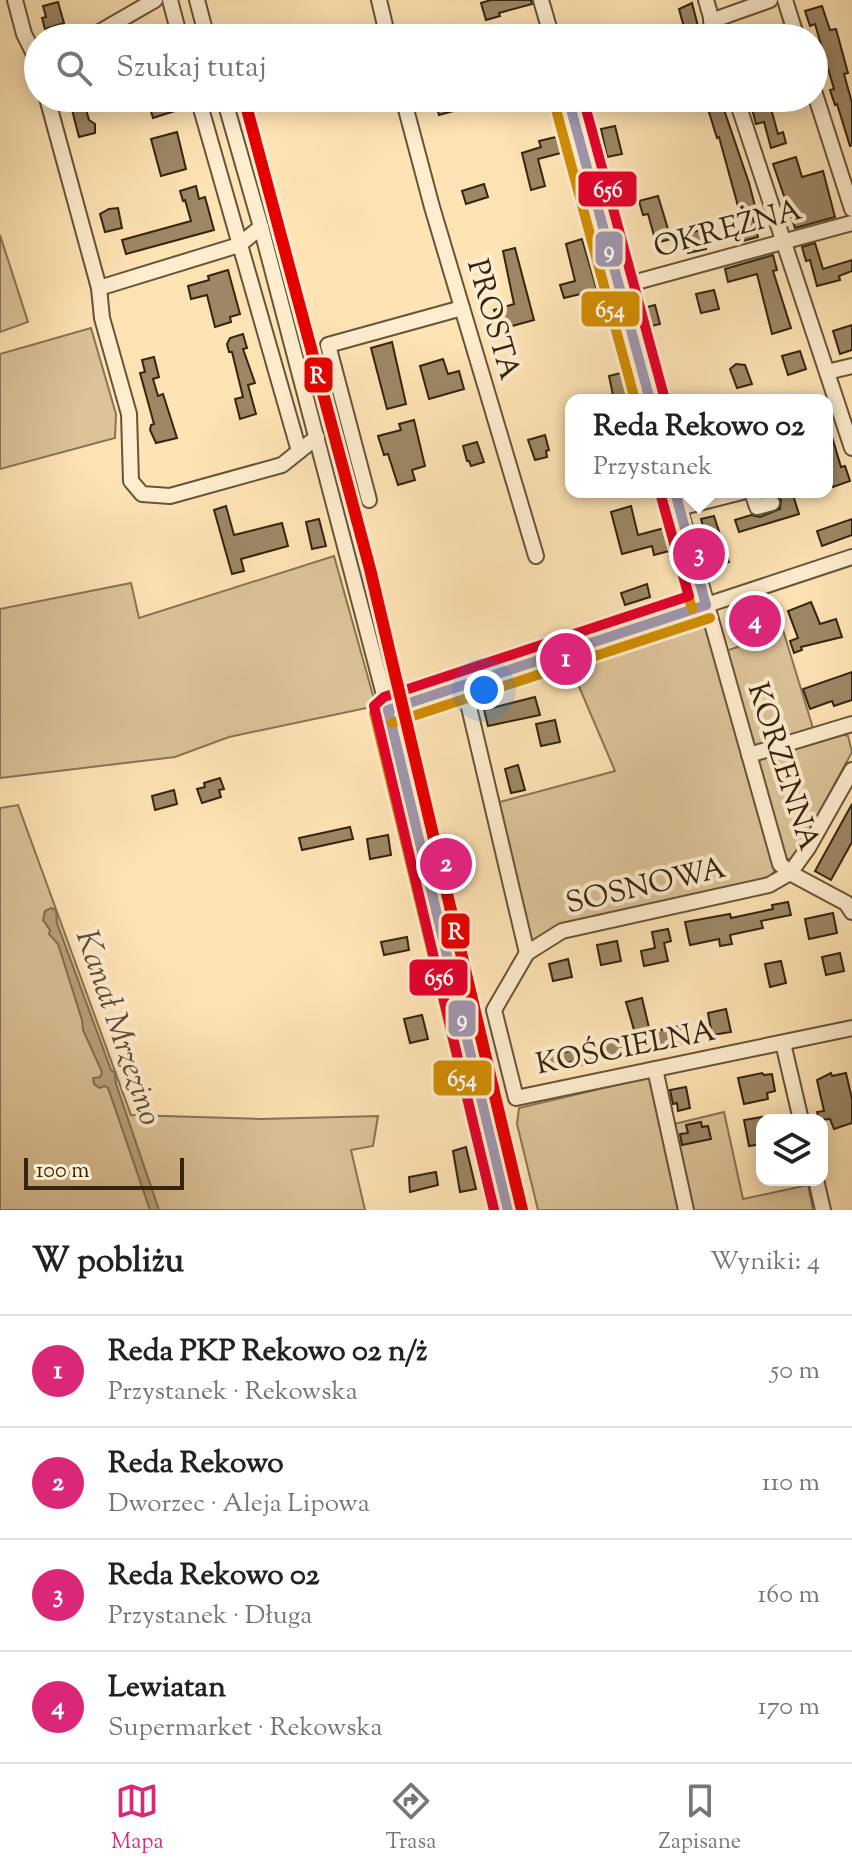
<!DOCTYPE html>
<html lang="pl">
<meta charset="utf-8">
<style>
body{margin:0;font-family:"Sorts Mill Goudy",serif;background:#f2f2f2;color:#222}
.controls{position:absolute;right:24px;bottom:24px;display:grid;overflow:hidden;border-radius:16px;box-shadow:0 4px 20px #0003}
.controls button{width:72px;height:72px;display:grid;place-items:center;padding:0;border:0;border-bottom:2px solid #e0e0e0;background:#fff;color:#222;font:40px sans-serif}
.scale{position:absolute;left:24px;bottom:20px;width:160px;box-sizing:border-box;padding-left:8px;border:4px solid #342410;border-top:0;font-size:22px;line-height:28px;white-space:nowrap;color:#342410;-webkit-text-stroke:6px #feedce;paint-order:stroke}
.you{position:absolute;left:484px;top:690px;width:28px;height:28px;margin:-20px;border:6px solid #fff;border-radius:50%;background:#1a73e8;box-shadow:0 0 0 12px #1a73e833}
.badge{display:grid;place-items:center;width:52px;height:52px;border-radius:50%;background:#db2777;color:#fff;font-size:26px;font-weight:700}
.pin{position:absolute;translate:-50% -50%;border:4px solid #fff;box-shadow:0 2px 8px #0006}
.popup{position:absolute;left:565px;top:394px;width:268px;height:104px;box-sizing:border-box;display:grid;place-content:center;border-radius:16px;background:#fff;filter:drop-shadow(0 2px 6px #0005);font-size:26px;white-space:nowrap;color:#767676}
.popup b{font-size:30px;color:#222}
.popup::after{content:'';position:absolute;left:50%;top:100%;margin-left:-16px;border:16px solid transparent;border-top-color:#fff}
.list{margin:0;padding:0;list-style:none}
h2{display:flex;justify-content:space-between;align-items:center;height:104px;margin:0;padding:0 32px;font-size:34px}
h2 small{font-size:26px;font-weight:400;color:#767676}
.list li{display:grid;grid-template-columns:52px 1fr auto;gap:24px;align-items:center;box-sizing:border-box;height:112px;padding:0 32px;border-top:2px solid #e0e0e0}
.list b{display:block;font-size:30px;white-space:nowrap}
.list p{margin:0;font-size:26px;white-space:nowrap;color:#767676}
.list em{font-size:26px;font-style:normal;color:#767676}
.icon{flex:none;width:44px;height:44px;fill:none;stroke:currentColor;stroke-width:2;stroke-linecap:round;stroke-linejoin:round}
.map{position:relative;flex:none;width:852px;height:1210px;overflow:hidden}
.search{position:absolute;background:#fff;box-shadow:0 4px 20px #0003;left:24px;right:24px;top:24px;height:88px;display:flex;align-items:center;gap:20px;box-sizing:border-box;padding:0 28px;border-radius:44px;color:#767676;font-size:30px}
.sheet{height:552px;background:#fff}
nav{display:flex;justify-content:space-around;align-items:center;box-sizing:border-box;height:112px;border-top:2px solid #e0e0e0;background:#fff;font-size:22px;color:#767676}
nav a{display:grid;justify-items:center;gap:4px}
nav .on{color:#db2777}
.map>svg:first-child{display:block}
.green{fill:#dcc398;stroke:#887454;stroke-width:2}
.water{fill:#b9a27c;stroke:#847051;stroke-width:2}
.building{fill:#9d8765;stroke:#342410;stroke-width:2}
.lines{fill:none;stroke-linecap:round;stroke-linejoin:round}
.minor-casing{stroke:#665439;stroke-width:18}
.minor{stroke:#feedce;stroke-width:14}
.bus-1-casing{stroke:#feedce;stroke-width:16}
.bus-2-casing{stroke:#feedce;stroke-width:16}
.bus-3-casing{stroke:#feedce;stroke-width:16}
.bus-1{stroke:#9f96ae;stroke-width:10}
.bus-2{stroke:#d08c03;stroke-width:10}
.bus-3{stroke:#e4002b;stroke-width:10}
.rail-1-casing{stroke:#feedce;stroke-width:18}
.rail-1{stroke:#e50000;stroke-width:12}
.labels{text-anchor:middle;dominant-baseline:central;stroke-width:8;stroke-linejoin:round;paint-order:stroke}
.street-label{font-size:30px;fill:#342410;stroke:#feedce}
.water-label{font-size:32px;font-style:italic;fill:#635036;stroke:#feedce}
.line-badge{stroke:#feedce;stroke-width:3}
.badge-label{font-size:22px;text-anchor:middle;font-weight:bold;fill:#fff}
</style>
<div class="map">
<svg width="852" height="1210" viewBox="0 0 852 1210">
<rect width="100%" height="100%" fill="#fee3b4"/>
<filter id="stains"><feTurbulence type="fractalNoise" baseFrequency=".0025" numOctaves="4"/><feColorMatrix values="0 0 0 0 .2 0 0 0 0 .09 0 0 0 0 .02 0 0 0 .5 -.17"/></filter>
<radialGradient id="worn" r=".72"><stop offset=".6" stop-color="#630" stop-opacity="0"/><stop offset="1" stop-color="#630" stop-opacity=".3"/></radialGradient>
<g class="green">
<polygon points="0,235 28,322 0,332"/>
<polygon points="91,328 116,414 115,438 0,469 0,354"/>
<polygon points="334,556 376,706 229,737 175,757 0,778 0,609 131,583 139,618"/>
<polygon points="705,618 775,870 768,880 542,940 531,940 525,935 496,803 615,771 569,663"/>
<polygon points="783,630 816,738 833,731 848,736 852,752 795,857 789,860 784,856 726,651"/>
<polygon points="18,805 131,1115 261,1119 378,1116 373,1146 351,1150 365,1210 0,1210 0,808"/>
<polygon points="654,1076 683,1210 538,1210 517,1124 519,1108"/>
<polygon points="724,1112 743,1199 808,1185 813,1210 690,1210 670,1125"/>
</g>
<polygon class="water" points="51,908 56,910 57,923 111,1070 115,1073 116,1084 159,1210 150,1210 108,1088 105,1086 99,1088 94,1084 93,1078 100,1077 102,1072 83,1030 82,1020 58,944 49,934 50,930 43,920 45,911"/>
<g class="building">
<polygon points="491,0 531,0 532,4 499,13 500,16 486,20 481,3"/>
<polygon points="58,2 64,23 45,29 42,18 46,17 43,6"/>
<polygon points="692,3 701,38 687,38 679,9"/>
<polygon points="822,6 830,30 836,29 848,73 844,74 852,103 852,145 850,146 837,104 835,105 830,90 834,89 815,24 810,26 805,11"/>
<polygon points="69,98 83,98 89,120 95,124 95,133 79,137"/>
<polygon points="164,98 178,98 181,109 153,118 149,105 165,100"/>
<polygon points="434,98 490,98 490,101 439,115"/>
<polygon points="702,98 720,98 749,183 756,210 751,211 758,237 743,241 740,230 744,228 719,137 717,138 708,109 705,110"/>
<polygon points="755,98 768,98 778,134 783,132 786,143 771,148 764,122 756,124 752,109 758,108"/>
<polygon points="615,126 622,154 607,157 601,129"/>
<polygon points="177,132 186,169 161,176 151,139"/>
<polygon points="556,137 561,153 538,159 545,186 531,190 522,153 541,147 539,141"/>
<polygon points="796,157 802,177 823,171 835,217 795,228 773,164"/>
<polygon points="484,184 488,197 466,204 462,191"/>
<polygon points="196,186 199,199 205,197 214,230 126,254 122,240 191,221 185,200 183,201 180,191"/>
<polygon points="658,196 671,239 656,243 648,214 643,215 639,201"/>
<polygon points="118,208 122,228 105,232 100,214 109,209"/>
<polygon points="701,230 706,249 688,253 683,235"/>
<polygon points="582,239 597,290 564,298 560,285 575,281 566,244"/>
<polygon points="815,243 823,269 852,260 852,271 839,276 840,280 817,286 810,260 806,261 802,247"/>
<polygon points="515,248 534,320 501,329 494,310 514,304 503,251"/>
<polygon points="773,255 777,270 773,271 791,328 772,334 757,274 728,282 725,269"/>
<polygon points="228,270 240,314 230,317 231,322 215,327 207,295 191,299 188,286 209,280 208,276"/>
<polygon points="714,290 719,309 701,313 696,294"/>
<polygon points="655,305 660,324 643,328 639,309"/>
<polygon points="852,325 852,350 840,354 833,331"/>
<polygon points="243,334 247,348 243,349 255,383 248,385 256,414 240,419 235,399 243,397 232,352 229,352 227,344 230,338"/>
<polygon points="392,342 406,404 387,409 371,348"/>
<polygon points="800,351 806,369 788,375 782,356"/>
<polygon points="154,357 159,377 153,379 158,396 163,394 177,438 156,443 150,430 151,425 154,424 140,373 145,372 142,360"/>
<polygon points="443,359 448,374 459,371 464,389 429,399 420,366"/>
<polygon points="736,364 745,365 752,384 737,388 730,369"/>
<polygon points="625,372 631,400 614,400 609,376"/>
<polygon points="414,420 425,466 412,470 415,480 398,485 388,454 384,455 378,436 401,430 399,424"/>
<polygon points="829,427 841,467 845,466 850,481 833,487 827,469 827,428"/>
<polygon points="545,435 549,450 546,451 547,457 535,460 528,440"/>
<polygon points="477,442 484,462 471,466 469,461 467,461 463,446"/>
<polygon points="772,492 792,492 799,514 739,532 735,520 751,515 760,517 780,509 781,500"/>
<polygon points="226,506 234,535 282,523 288,546 241,559 244,571 232,574 214,510"/>
<polygon points="631,506 638,535 668,527 673,550 654,555 652,546 622,554 611,512"/>
<polygon points="714,516 729,562 714,566 701,519"/>
<polygon points="319,519 326,546 312,549 306,522"/>
<polygon points="852,519 852,535 822,546 817,531"/>
<polygon points="647,584 650,597 625,605 621,593"/>
<polygon points="811,602 820,624 836,619 842,637 801,647 802,650 794,653 790,641 798,638 788,611"/>
<polygon points="770,607 775,623 741,635 736,620"/>
<polygon points="852,672 852,700 834,706 832,701 810,709 803,689"/>
<polygon points="535,697 540,715 488,726 484,710"/>
<polygon points="555,720 560,742 541,746 536,724"/>
<polygon points="518,765 525,790 511,793 505,769"/>
<polygon points="220,778 224,789 219,790 221,797 202,803 197,789 205,787 204,783"/>
<polygon points="174,790 177,804 155,810 152,796"/>
<polygon points="852,804 852,842 831,880 815,871"/>
<polygon points="350,827 353,839 302,850 299,838"/>
<polygon points="388,835 391,855 370,859 367,839"/>
<polygon points="788,902 791,915 761,921 763,928 730,935 732,944 720,946 719,939 690,945 685,922 730,914 731,918 773,909 772,905"/>
<polygon points="833,913 837,933 809,939 805,919"/>
<polygon points="668,929 671,941 664,943 668,961 644,966 641,951 655,948 652,932"/>
<polygon points="407,937 409,950 384,955 381,942"/>
<polygon points="617,941 621,961 601,965 597,945"/>
<polygon points="840,953 844,971 826,975 822,957"/>
<polygon points="568,959 572,977 553,981 549,964"/>
<polygon points="781,961 786,983 770,987 765,964"/>
<polygon points="642,998 650,1032 679,1026 683,1043 608,1059 605,1043 636,1037 626,1002"/>
<polygon points="726,1009 731,1032 712,1035 708,1013"/>
<polygon points="422,1015 428,1039 410,1043 404,1019"/>
<polygon points="560,1047 561,1053 588,1047 591,1063 577,1066 576,1061 545,1068 542,1051"/>
<polygon points="762,1073 764,1075 772,1074 775,1091 767,1093 768,1099 744,1104 738,1078"/>
<polygon points="831,1073 832,1076 846,1073 852,1099 852,1123 834,1129 830,1119 819,1120 817,1112 824,1111 817,1080"/>
<polygon points="686,1087 690,1108 678,1111 677,1103 673,1104 670,1090"/>
<polygon points="762,1117 762,1144 749,1146 744,1120"/>
<polygon points="701,1122 702,1127 708,1126 711,1139 682,1145 680,1134 688,1133 686,1125"/>
<polygon points="466,1147 476,1189 460,1192 453,1151"/>
<polygon points="436,1172 438,1185 410,1192 409,1177"/>
</g>
<g class="lines">
<g class="minor-casing">
<g id="minor">
<polyline points="15,0 24,34 38,62"/>
<polyline points="170,0 180,38"/>
<polyline points="197,0 207,38"/>
<polyline points="379,0 388,38"/>
<polyline points="541,0 552,38"/>
<polyline points="706,0 717,38"/>
<polyline points="785,0 797,38"/>
<polyline points="711,21 770,0"/>
<polyline points="89,38 155,0"/>
<polyline points="814,91 852,209"/>
<polyline points="47,98 99,288"/>
<polyline points="198,98 299,451"/>
<polyline points="224,98 261,227 388,710 508,1210"/>
<polyline points="403,98 432,207 536,556"/>
<polyline points="568,98 650,400"/>
<polyline points="736,98 852,448"/>
<polyline points="261,227 239,245 99,288 102,318 129,414 131,481 142,494 170,496 282,465 317,437"/>
<polyline points="618,287 852,223"/>
<polyline points="827,372 852,366"/>
<polyline points="675,492 780,864 790,873 846,903 852,912"/>
<polyline points="752,492 757,507 772,503"/>
<polyline points="369,500 328,345 462,308"/>
<polyline points="679,508 742,492"/>
<polyline points="464,686 527,953"/>
<polyline points="388,710 852,557"/>
<polyline points="749,755 852,724"/>
<polyline points="852,770 808,848 790,873 769,885 562,931 527,953 494,1010 516,1098 852,1028"/>
<polyline points="783,1043 801,1120"/>
<polyline points="655,1069 686,1210"/>
<polyline points="816,1180 823,1210"/>
</g>
</g>
<use href="#minor" class="minor"/>
<g class="bus-1-casing">
<g id="bus-1">
<polyline points="568,98 650,400"/>
<polyline points="675,492 706,605"/>
<polyline points="388,710 508,1210"/>
<polyline points="388,710 706,605"/>
</g>
</g>
<g class="bus-2-casing">
<g id="bus-2">
<polyline points="554,102 635,400"/>
<polyline points="661,496 692,609"/>
<polyline points="374,713 494,1210"/>
<polyline points="392,723 710,618"/>
</g>
</g>
<g class="bus-3-casing">
<g id="bus-3">
<polyline points="583,98 664,396"/>
<polyline points="494,1210 374,706 384,697 689,596 661,496"/>
</g>
</g>
<use href="#bus-1" class="bus-1"/>
<use href="#bus-2" class="bus-2"/>
<use href="#bus-3" class="bus-3"/>
<g class="rail-1-casing">
<polyline id="rail-1" points="244,98 370,569 522,1210"/>
</g>
<use href="#rail-1" class="rail-1"/>
</g>
<g class="labels">
<g class="street-label">
<text transform="translate(728 230) rotate(-15)">OKRĘŻNA</text>
<text transform="translate(492 320) rotate(74)">PROSTA</text>
<text transform="translate(782 767) rotate(72)">KORZENNA</text>
<text transform="translate(646 887) rotate(-13)">SOSNOWA</text>
<text transform="translate(626 1049) rotate(-11)">KOŚCIELNA</text>
</g>
<g class="water-label">
<text transform="translate(117 1028) rotate(71)">Kanał Mrzezino</text>
</g>
</g>
<g class="line-badge">
<rect x="577" y="170" width="61" height="38" rx="8" fill="#e4002b"/>
<rect x="594" y="230" width="30" height="38" rx="8" fill="#9f96ae"/>
<rect x="580" y="290" width="61" height="38" rx="8" fill="#d08c03"/>
<rect x="303" y="356" width="31" height="38" rx="8" fill="#e50000"/>
<rect x="440" y="912" width="31" height="38" rx="8" fill="#e50000"/>
<rect x="408" y="958" width="61" height="39" rx="8" fill="#e4002b"/>
<rect x="447" y="999" width="30" height="39" rx="8" fill="#9f96ae"/>
<rect x="432" y="1059" width="61" height="38" rx="8" fill="#d08c03"/>
</g>
<g class="badge-label">
<text x="608" y="197">656</text>
<text x="609" y="257">9</text>
<text x="610" y="317">654</text>
<text x="318" y="383">R</text>
<text x="456" y="939">R</text>
<text x="439" y="985">656</text>
<text x="462" y="1026">9</text>
<text x="462" y="1086">654</text>
</g>
<rect width="100%" height="100%" filter="url(#stains)"/>
<rect width="100%" height="100%" fill="url(#worn)"/>
</svg>
<div class="controls">
<button><svg class="icon" aria-label="layers" viewBox="0 0 24 24"><path d="M12 4l9 5-9 5-9-5zM3 14l9 5 9-5"/></svg></button>
</div>
<div class="scale">100 m</div>
<div class="you"></div>
<div class="pin badge" style="left:566px;top:659px">1</div>
<div class="pin badge" style="left:446px;top:864px">2</div>
<div class="pin badge" style="left:699px;top:554px">3</div>
<div class="popup"><b>Reda Rekowo 02</b>Przystanek</div>
<div class="pin badge" style="left:755px;top:621px">4</div>
<div class="search"><svg class="icon" aria-label="search" viewBox="0 0 24 24"><circle cx="10" cy="10" r="6"/><path d="M15 15l6 6"/></svg>Szukaj tutaj</div>
</div>
<section class="sheet">
<h2>W pobliżu<small>Wyniki: 4</small></h2>
<ul class="list">
<li><span class="badge">1</span><div><b>Reda PKP Rekowo 02 n/ż</b><p>Przystanek · Rekowska</p></div><em>50 m</em></li>
<li><span class="badge">2</span><div><b>Reda Rekowo</b><p>Dworzec · Aleja Lipowa</p></div><em>110 m</em></li>
<li><span class="badge">3</span><div><b>Reda Rekowo 02</b><p>Przystanek · Długa</p></div><em>160 m</em></li>
<li><span class="badge">4</span><div><b>Lewiatan</b><p>Supermarket · Rekowska</p></div><em>170 m</em></li>
</ul>
</section>
<nav>
<a class="on"><svg class="icon" aria-label="map" viewBox="0 0 24 24"><path d="M3 6l6-2 6 2 6-2v14l-6 2-6-2-6 2zM9 4v14M15 6v14"/></svg>Mapa</a>
<a><svg class="icon" aria-label="directions" viewBox="0 0 24 24"><path d="M12 3l9 9-9 9-9-9zM9 14v-3h6M13 9l2 2-2 2"/></svg>Trasa</a>
<a><svg class="icon" aria-label="saved" viewBox="0 0 24 24"><path d="M7 4h10v16l-5-4-5 4z"/></svg>Zapisane</a>
</nav>
